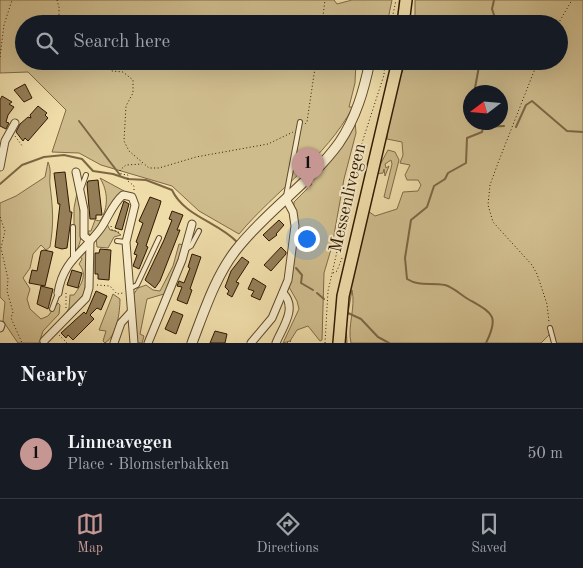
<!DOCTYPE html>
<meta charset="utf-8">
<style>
body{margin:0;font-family:"Old Standard TT",serif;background:#242831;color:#f1f3f6}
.compass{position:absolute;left:463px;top:85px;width:45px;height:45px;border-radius:50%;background:#171b24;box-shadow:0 5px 20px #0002;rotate:254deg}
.you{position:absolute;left:306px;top:238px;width:18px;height:18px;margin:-12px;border:4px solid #fff;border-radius:50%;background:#1a73e8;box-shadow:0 0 0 8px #1a73e833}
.badge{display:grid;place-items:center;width:32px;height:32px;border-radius:50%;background:#c59692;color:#111;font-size:16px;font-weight:700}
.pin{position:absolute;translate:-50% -41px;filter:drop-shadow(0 1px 2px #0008)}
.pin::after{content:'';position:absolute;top:26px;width:18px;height:15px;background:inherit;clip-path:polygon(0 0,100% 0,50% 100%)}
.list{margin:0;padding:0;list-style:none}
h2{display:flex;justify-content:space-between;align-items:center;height:65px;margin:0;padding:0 20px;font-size:21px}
h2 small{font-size:16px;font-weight:400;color:#9ea1a6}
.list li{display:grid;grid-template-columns:32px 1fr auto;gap:15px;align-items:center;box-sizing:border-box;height:90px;padding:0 20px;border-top:1px solid #363941}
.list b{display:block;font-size:19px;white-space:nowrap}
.list p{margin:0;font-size:16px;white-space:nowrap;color:#9ea1a6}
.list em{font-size:16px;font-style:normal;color:#9ea1a6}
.icon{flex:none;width:28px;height:28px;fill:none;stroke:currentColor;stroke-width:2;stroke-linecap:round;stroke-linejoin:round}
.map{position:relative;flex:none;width:583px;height:343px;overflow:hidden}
.search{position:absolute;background:#171b24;box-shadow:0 5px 20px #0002;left:15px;right:15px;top:15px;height:55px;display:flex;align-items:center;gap:12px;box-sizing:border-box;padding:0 18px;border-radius:28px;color:#9ea1a6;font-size:19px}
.sheet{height:155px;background:#171b24}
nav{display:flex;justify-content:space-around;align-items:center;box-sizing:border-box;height:70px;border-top:1px solid #363941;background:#171b24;font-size:14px;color:#9ea1a6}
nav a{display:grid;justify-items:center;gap:2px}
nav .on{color:#c59692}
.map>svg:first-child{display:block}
.green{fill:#cfbc8d;stroke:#806a46;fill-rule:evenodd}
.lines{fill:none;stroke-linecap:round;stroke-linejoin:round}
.stream{stroke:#7c6643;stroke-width:2}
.building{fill:#947e58;stroke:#311800}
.service-casing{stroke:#60492a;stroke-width:6}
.minor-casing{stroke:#60492a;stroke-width:9}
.tertiary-casing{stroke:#60492a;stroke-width:11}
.primary-casing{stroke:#311800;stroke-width:14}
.path{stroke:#311800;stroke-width:1;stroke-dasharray:1 2.5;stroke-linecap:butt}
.service{stroke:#f5e9c8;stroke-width:4}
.minor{stroke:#f5e9c8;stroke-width:7}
.tertiary{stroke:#f5e9c8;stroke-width:9}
.primary{stroke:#efddaa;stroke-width:11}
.labels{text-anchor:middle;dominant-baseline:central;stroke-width:4;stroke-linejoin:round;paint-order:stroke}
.street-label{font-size:18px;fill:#311800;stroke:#f5e9c8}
</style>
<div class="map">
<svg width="583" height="343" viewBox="0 0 583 343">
<rect width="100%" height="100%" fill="#efddaa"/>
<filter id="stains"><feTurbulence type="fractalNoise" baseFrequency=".004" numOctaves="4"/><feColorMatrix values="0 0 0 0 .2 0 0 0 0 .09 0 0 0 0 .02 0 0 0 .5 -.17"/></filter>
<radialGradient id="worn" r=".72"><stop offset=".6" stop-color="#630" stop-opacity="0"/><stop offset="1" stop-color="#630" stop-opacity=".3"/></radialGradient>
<g class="green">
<path d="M0 0H334L337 4 352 0H392L387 24H24V61H356L355 83 349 107H353C325 159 276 190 239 234L199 211 172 186 101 165 79 153 52 152 66 110 28 72 0 73Z"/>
<path d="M415 0H583V343H556L549 335 541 343H351C347 326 356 308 352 290L346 325 347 343H342L344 315 368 211 375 216 397 209 403 192 418 191 421 185 418 180H407L405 175 410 165 400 163 403 155 402 142 387 139C386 111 397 87 406 61H559V24H415ZM470 92H500V122H470Z"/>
<polygon points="355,120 356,133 344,179 332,246 324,273 322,340 320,341 308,326 297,330 290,341 283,343 299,309 297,301 289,287 294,202 312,184 309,183"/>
<polygon points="388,150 395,152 399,160 389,199 384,197 392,164 391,160 385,164 386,168 389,166 385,176 384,169 383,173 375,174"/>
<path d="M48 162C52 171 49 176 50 185 53 210 54 222 50 247L46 250 41 245 33 254 30 268 23 278 30 289 27 299 30 309 41 319 48 316 58 303 60 305 59 314 43 331 39 343H18L3 321 5 302 0 297V203L16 196 45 177Z"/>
<path d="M100 178 124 191C108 202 106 224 90 235L87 231H91L95 220 100 221C109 207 108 191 100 178Z"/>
<path d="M77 193C80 209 87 240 74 253V208Z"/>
<polygon points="107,224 110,230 116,231 121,235 114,237 108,248 97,247 96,238"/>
<polygon points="179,244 185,245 167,290 164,294 147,299 140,334 144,336 142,343 136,343 133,295 138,288 146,285 153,290 160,291 173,266"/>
<path d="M87 248 85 294 65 315 69 308 70 295H74C81 285 88 275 79 264L82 259 80 256Z"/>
<path d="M113 294 120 299C120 312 117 336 105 343L103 341 106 331 99 330Z"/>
</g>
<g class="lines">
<g class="stream">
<polyline points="494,0 492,9 497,24"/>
<polyline points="478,92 475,88 480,61"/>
<polyline points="79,121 120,175"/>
<path d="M485 122 482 132 467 138 466 163 448 173 445 179 434 186 427 207 411 220 405 258 407 279C420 287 430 282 445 285 453 287 461 295 468 299 492 313 500 315 486 343"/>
<polyline points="484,127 504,126"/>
<polyline points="516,127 526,105 532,101 567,131 583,132"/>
<path d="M0 184 22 165 44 157 64 155 82 159 93 171 113 174 128 179 146 180 172 190C184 216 218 222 237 242"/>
<polyline points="296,268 302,275 301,283 313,290"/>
<polyline points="317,293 324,299"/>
<polyline points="348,313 361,319 378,337 389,343"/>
</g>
</g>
<g class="building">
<polygon points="25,84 32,98 24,102 14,90"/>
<polygon points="2,96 12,102 9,104 14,107 8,115 6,122 9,123 6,129 0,126 0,100"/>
<polygon points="38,106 47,113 45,115 48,118 28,141 25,138 23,141 16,132 20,124 28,117 31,118 30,115"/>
<polygon points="65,172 70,212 72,212 67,248 62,249 55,247 60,204 58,204 54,173"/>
<polygon points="98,180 102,215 96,215 96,219 90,219 87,184 88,181"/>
<polygon points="150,197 161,201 160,205 146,246 148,247 139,269 133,266 137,255 134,254 138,243 136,242 143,223 139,221"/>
<polygon points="124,201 129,204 122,230 115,228"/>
<polygon points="172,211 183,215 177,230 180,230 160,281 155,288 145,280 164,240 172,220 169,219"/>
<polygon points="279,220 284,225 276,234 277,235 269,241 263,235"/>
<polygon points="281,247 286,252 286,254 271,271 264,265"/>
<polygon points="100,249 111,250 109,280 98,279 98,274 95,274 95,253 99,253"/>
<polygon points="44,250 53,252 45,286 29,283 32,270 37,271 41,251"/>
<polygon points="192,254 201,257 190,289 192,290 187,304 177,300 182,287 177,286 179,281 184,283 190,268 188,267"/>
<polygon points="242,257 249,262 236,282 239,283 232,297 227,294 229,291 225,287 231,271"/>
<polygon points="72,270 82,273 78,288 67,285"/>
<polygon points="253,278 266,286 260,300 251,296 254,291 248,289"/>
<polygon points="41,286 53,289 48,309 37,304"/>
<polygon points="96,291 107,296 101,310 97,308 90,315 94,319 73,340 68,335 66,338 61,333 84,312 86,314"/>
<polygon points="173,311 183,315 176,334 165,329"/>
<polygon points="215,331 227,334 225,343 210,343"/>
</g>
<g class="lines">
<g class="service-casing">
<g id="service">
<polyline points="81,189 86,175"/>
<polyline points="286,196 300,122"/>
<polyline points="73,227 73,257"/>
<polyline points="117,241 126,242"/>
<polyline points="186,249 191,246 199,231"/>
<polyline points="129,289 137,285 159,238"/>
<polyline points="52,309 58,293"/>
<polyline points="550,328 554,343"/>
</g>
</g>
<g class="minor-casing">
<g id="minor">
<polyline points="0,167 5,141 15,123"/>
<path d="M58 293C63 260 84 252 101 228 108 218 113 203 123 195L132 197 135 205 126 242 134 343"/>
<polyline points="0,328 1,325"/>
<polyline points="44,341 86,298 89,288 90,241 84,236 84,210 76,172"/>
<polyline points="114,343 121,323 131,312"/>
<polyline points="148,343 182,260 192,224"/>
<polyline points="251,343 272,318 288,280 295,226 293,212 286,199"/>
<path d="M276 343C282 328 298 308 283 293"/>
</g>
</g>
<g class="tertiary-casing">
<path id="tertiary" d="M192 343C204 312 215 277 236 250 266 211 310 183 339 143 356 118 364 90 370 61"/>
</g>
<g class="primary-casing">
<g id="primary">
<polyline points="403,24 406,0"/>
<polyline points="339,343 343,296 398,61"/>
</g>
</g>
<g class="path">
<polyline points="57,0 59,7 59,24"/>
<polyline points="322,24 325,0"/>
<polyline points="391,24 396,0"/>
<polyline points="558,24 572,0"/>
<polyline points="0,57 4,25 12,0"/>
<polyline points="108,61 112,71 123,72 133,80 133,93 126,106 124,141 129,151 149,168 159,168 196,157 268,144 293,132"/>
<polyline points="538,61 498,163 490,185 488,205 493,222 532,265 537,274 547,304 549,322"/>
<polyline points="305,124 307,122 316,61"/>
<polyline points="15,136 23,147"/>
<polyline points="134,190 134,186 128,181 128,175 121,174 120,170 126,165 142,164"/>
<polyline points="0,217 5,231 1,248 8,279 7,291 13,312 11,318 22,343"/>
<polyline points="111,226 112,230 121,233"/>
<polyline points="333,273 337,271 342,258"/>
<polyline points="97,285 110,286 117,294 123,293"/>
<polyline points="66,308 66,292"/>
<polyline points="59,335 67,343"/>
<polyline points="287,343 293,340"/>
<polyline points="325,343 328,291 361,146 384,75 385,61"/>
</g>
<use href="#service" class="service"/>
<use href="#minor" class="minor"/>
<use href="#tertiary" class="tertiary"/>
<use href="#primary" class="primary"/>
</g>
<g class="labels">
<g class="street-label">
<text transform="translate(348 198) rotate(-77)">Messenlivegen</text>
</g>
</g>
<rect width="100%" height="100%" filter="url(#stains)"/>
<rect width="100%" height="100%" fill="url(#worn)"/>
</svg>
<svg class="compass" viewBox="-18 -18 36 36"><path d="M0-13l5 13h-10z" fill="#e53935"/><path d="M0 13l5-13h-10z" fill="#9ea1a6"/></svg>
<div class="you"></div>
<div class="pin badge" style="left:308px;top:189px">1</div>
<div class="search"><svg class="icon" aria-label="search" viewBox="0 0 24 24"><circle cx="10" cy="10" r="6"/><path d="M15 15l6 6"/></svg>Search here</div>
</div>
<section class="sheet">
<h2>Nearby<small></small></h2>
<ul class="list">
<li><span class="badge">1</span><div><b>Linneavegen</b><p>Place · Blomsterbakken</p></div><em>50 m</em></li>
</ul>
</section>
<nav>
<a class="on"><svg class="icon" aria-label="map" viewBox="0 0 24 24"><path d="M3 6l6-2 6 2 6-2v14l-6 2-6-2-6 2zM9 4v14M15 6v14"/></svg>Map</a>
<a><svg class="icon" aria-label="directions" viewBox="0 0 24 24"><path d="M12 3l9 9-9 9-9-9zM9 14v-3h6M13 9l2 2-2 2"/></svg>Directions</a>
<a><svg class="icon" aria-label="saved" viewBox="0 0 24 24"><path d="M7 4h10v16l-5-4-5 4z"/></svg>Saved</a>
</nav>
